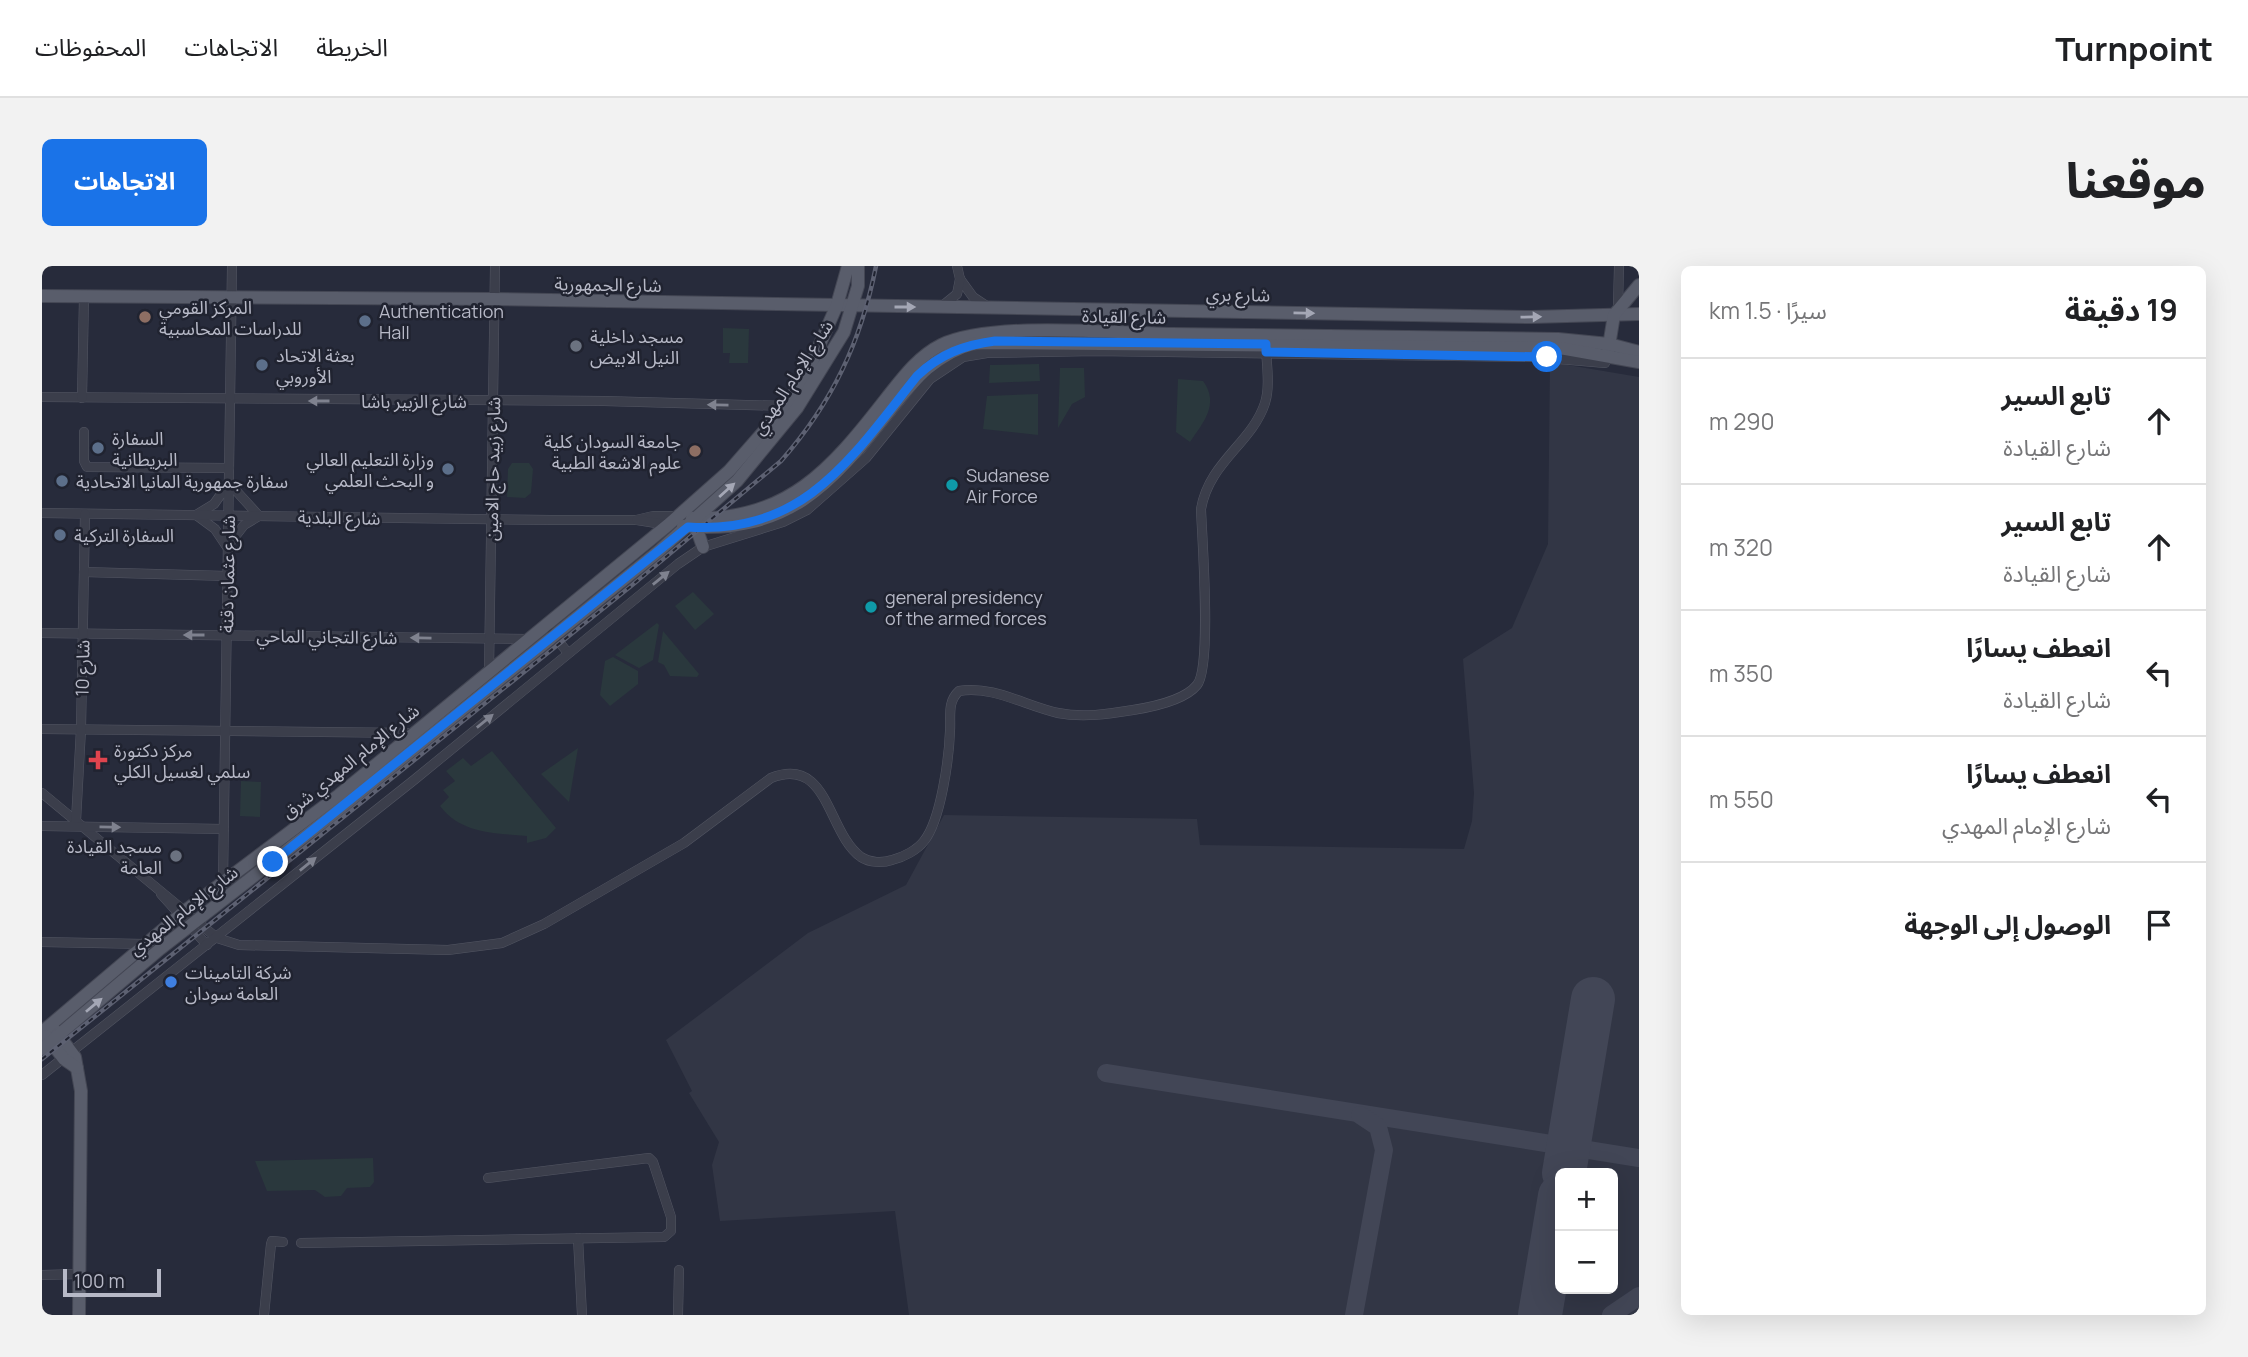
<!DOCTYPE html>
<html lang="ar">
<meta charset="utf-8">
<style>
body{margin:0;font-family:Manrope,"Noto Sans Arabic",sans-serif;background:#f2f2f2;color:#202124;direction:rtl}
.controls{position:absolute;right:21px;bottom:21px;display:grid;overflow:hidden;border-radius:10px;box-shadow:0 7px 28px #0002}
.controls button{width:63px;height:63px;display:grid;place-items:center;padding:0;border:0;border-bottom:2px solid #e0e0e0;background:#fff;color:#202124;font:35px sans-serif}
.scale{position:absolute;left:21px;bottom:18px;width:98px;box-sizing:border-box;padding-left:7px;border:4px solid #b7b9c7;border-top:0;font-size:19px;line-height:24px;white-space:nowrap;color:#b7b9c7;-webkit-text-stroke:5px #202330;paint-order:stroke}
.stop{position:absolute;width:21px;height:21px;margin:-16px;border:5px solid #1a73e8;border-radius:50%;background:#fff}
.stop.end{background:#1a73e8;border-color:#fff;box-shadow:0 2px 7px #0008}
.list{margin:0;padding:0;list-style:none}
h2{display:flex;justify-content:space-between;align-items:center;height:91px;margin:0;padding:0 28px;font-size:30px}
h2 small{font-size:23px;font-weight:400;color:#757577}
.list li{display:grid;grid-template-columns:46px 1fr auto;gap:21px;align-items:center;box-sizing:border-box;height:126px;padding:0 28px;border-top:2px solid #e0e0e0}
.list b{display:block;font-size:26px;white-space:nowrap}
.list p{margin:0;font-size:23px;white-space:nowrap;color:#757577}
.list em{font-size:23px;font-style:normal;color:#757577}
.icon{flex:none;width:38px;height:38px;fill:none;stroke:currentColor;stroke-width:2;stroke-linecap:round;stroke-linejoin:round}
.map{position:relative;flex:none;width:1597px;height:1049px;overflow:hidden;direction:ltr;border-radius:10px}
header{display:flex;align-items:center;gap:42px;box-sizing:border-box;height:98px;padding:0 35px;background:#fff;border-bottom:2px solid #e0e0e0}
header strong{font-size:33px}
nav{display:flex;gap:38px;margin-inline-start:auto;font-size:24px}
.intro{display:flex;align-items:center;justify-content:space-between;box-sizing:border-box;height:168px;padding:0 42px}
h1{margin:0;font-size:49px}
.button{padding:18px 32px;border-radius:10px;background:#1a73e8;color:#fff;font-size:24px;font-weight:700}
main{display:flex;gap:42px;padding:0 42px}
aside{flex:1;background:#fff;border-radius:10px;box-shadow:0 7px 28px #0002}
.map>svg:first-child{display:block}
.airport{fill:#323645;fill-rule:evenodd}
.green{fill:#2a383d}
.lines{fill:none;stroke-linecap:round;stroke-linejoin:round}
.taxiway{stroke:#424656;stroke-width:18}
.runway{stroke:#424656;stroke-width:44}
.minor-casing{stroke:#535663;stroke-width:10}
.major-casing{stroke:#444754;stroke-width:14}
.minor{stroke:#3b3e4b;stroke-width:9}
.major{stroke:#595d6b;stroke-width:12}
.rail-casing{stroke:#5d6172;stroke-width:4.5}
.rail{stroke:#202330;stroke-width:2;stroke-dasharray:5;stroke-linecap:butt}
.oneway{fill:#a4a7b5}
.oneway2{fill:#7f828f}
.route{stroke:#1a73e8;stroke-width:9}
.education-dot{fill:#8d6e63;stroke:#202330;stroke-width:2.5}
.service-dot{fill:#5c6f8a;stroke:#202330;stroke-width:2.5}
.worship-dot{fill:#6b7280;stroke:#202330;stroke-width:2.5}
.culture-dot{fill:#0f9aa8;stroke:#202330;stroke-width:2.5}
.health-dot{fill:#e0444e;stroke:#202330;stroke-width:2.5}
.shop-dot{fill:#3f7fe0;stroke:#202330;stroke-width:2.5}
.labels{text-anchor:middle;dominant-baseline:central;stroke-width:5;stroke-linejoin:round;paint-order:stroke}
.street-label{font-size:18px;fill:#b7b9c7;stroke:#202330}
.poi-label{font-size:18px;fill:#b7b9c7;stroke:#202330;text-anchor:start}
</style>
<header>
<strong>Turnpoint</strong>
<nav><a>الخريطة</a><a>الاتجاهات</a><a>المحفوظات</a></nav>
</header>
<div class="intro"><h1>موقعنا</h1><a class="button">الاتجاهات</a></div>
<main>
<aside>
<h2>19 دقيقة<small>سيرًا · 1.5 km</small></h2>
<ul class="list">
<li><svg class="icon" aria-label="ahead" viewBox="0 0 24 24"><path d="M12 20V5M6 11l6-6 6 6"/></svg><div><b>تابع السير</b><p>شارع القيادة</p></div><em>290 m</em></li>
<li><svg class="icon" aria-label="ahead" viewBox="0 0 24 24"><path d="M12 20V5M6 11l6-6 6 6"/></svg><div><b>تابع السير</b><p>شارع القيادة</p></div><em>320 m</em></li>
<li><svg class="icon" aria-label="left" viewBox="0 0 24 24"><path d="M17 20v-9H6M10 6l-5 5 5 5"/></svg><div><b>انعطف يسارًا</b><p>شارع القيادة</p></div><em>350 m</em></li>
<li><svg class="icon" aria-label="left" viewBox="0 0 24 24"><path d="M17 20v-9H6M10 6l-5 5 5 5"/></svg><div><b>انعطف يسارًا</b><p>شارع الإمام المهدي</p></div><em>550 m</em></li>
<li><svg class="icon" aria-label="arrive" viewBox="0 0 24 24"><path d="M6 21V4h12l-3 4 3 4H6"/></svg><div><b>الوصول إلى الوجهة</b></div></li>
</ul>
</aside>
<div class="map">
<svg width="1597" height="1049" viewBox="0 0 1597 1049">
<rect width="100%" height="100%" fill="#272b3b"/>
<path class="airport" d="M1508 96 1597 111V1049H867L853 945 678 955 670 899 677 876 647 827 650 825 624 774 766 667 864 619 902 549 1155 553 1158 579 1422 583 1430 555 1432 527 1421 393 1470 362 1506 278ZM1518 907H1571V1023H1518Z"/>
<g class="green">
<polygon points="681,62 707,63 706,97 687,97 688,87 681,87"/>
<polygon points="997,98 998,115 947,117 948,99"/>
<polygon points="1018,102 1042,102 1043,131 1030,138 1016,162"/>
<path d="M1136 113 1161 115C1178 138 1161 157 1148 176L1134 166Z"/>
<polygon points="996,128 996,169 941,163 945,130"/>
<polygon points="470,197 487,197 491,203 489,227 483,232 465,231 466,203"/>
<polygon points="651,326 672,348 653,364 633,340"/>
<polygon points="615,357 617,359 611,394 597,402 573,389"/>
<polygon points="621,365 657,408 655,411 628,410 622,399 616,396"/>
<polygon points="571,391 596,405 596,418 568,440 558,429 563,395"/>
<polygon points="536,482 527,536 499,508"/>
<path d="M450 485 514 562 504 572 485 577V570C453 567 419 568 398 540L407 531 401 524 413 515 404 505 421 492 429 500Z"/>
<polygon points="199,515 219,516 218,551 198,550"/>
<polygon points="331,892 332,916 328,921 305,922 299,930 283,931 273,924 225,925 213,895"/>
</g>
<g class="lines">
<g class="taxiway">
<polyline points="1064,807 1597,892"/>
<polyline points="1312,1049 1342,884 1336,861 1318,849"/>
<polyline points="1569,1049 1597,1030"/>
</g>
<g class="runway">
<polyline points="1522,907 1551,733"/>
<polyline points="1498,1049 1518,930"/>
</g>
<g class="minor-casing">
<g id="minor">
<polyline points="918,13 931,31 946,41"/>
<polyline points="1576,40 1577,0"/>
<polyline points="899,41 915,28 918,13 915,0"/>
<polyline points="0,131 562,135 744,140"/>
<polyline points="40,132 42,31"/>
<polyline points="42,166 42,195 45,201 187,202"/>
<polygon points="187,217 217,250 202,259 185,281 173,263 154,249 172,238"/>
<polyline points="0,247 509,254 594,254 611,250 636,250"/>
<polyline points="595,254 626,259"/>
<polyline points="42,306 185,310"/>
<polyline points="0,367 487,373"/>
<polyline points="510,367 526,387"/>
<polyline points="447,406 453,0"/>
<polyline points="0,463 371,467"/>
<path d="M0 527 175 672 197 679 406 684 460 677 502 658 642 577 729 512C787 489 785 567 819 591 828 597 841 597 850 594 862 591 875 584 882 575 899 554 907 492 908 465 909 450 905 436 917 425 950 419 984 440 1016 447 1041 452 1066 448 1091 444 1110 441 1142 435 1155 419 1170 401 1160 272 1159 243 1167 196 1210 177 1223 137 1228 121 1225 101 1224 83"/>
<polyline points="34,555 39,463 43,248"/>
<polyline points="0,560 182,563"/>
<polyline points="181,616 190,0"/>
<polyline points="119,628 165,679"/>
<polyline points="0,676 103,678 118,683"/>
<polyline points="0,809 372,514 636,298 661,281 741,256 765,244 824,192 888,113 921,91 945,87 1053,85 1493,91 1563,97 1566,88"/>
<polyline points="536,972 540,1049"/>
<polyline points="259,977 622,971 629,965 629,951 611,896 607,892 446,912"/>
<polyline points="0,1009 37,1008"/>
<polyline points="222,1049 229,978 230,975 241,976"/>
<polyline points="636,1049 637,1004"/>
</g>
</g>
<g class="major-casing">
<g id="major">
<polyline points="0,30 450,33 1489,51 1597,48"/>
<polyline points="1566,86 1572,49 1597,19"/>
<path d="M650 252C745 256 790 202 843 134 859 114 875 91 899 79 949 55 1071 67 1130 68 1258 69 1387 71 1516 73L1567 78 1597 86"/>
<path d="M641 260C746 269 788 220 848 144 873 113 893 88 934 77L1518 82 1597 96"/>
<polyline points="654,261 661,281"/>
<polyline points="12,763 33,791 39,825 37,1049"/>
<polyline points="0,766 144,644 297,529 626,259 687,205 744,140 767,103 795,39 806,0"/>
<polyline points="4,770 22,793 35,802"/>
<polyline points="0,783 118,683 289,550 617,285 695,215 755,142 802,66 816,20 816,0"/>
</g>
</g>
<use href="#minor" class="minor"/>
<use href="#major" class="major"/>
<g class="rail-casing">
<path id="rail" d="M0 793 589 320 739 195C790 137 819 76 834 0"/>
</g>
<use href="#rail" class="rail"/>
</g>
<defs><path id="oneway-solid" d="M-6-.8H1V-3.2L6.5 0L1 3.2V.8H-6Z" transform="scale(1.75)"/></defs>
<g class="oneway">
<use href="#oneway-solid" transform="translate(863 41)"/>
<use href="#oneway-solid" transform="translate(1262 47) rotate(1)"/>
<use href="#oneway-solid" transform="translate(1489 51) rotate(-1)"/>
<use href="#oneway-solid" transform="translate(685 224) rotate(-42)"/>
<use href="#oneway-solid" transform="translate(52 739) rotate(-40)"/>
</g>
<g class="oneway2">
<use href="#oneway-solid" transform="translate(277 135) rotate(-180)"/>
<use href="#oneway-solid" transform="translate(676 139) rotate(-179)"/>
<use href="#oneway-solid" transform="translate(619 312) rotate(-39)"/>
<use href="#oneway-solid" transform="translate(152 369) rotate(-180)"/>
<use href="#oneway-solid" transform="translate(379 372) rotate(-179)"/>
<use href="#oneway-solid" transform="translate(443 455) rotate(-39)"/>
<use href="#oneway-solid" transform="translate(68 561) rotate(1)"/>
<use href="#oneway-solid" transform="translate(266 598) rotate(-39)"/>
</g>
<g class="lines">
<path class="route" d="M231 596 646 261C763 269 810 191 875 110 898 88 922 79 953 75L1224 78V86L1505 91"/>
</g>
<g class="education-dot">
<circle cx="103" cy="51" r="7"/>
<circle cx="653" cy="185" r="7"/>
</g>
<g class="service-dot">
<circle cx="323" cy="55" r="7"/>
<circle cx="220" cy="99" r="7"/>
<circle cx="56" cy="182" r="7"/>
<circle cx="406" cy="203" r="7"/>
<circle cx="20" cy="215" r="7"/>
<circle cx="18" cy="269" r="7"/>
</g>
<g class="worship-dot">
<circle cx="534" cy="80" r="7"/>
<circle cx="134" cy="590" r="7"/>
</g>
<g class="culture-dot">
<circle cx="910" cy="219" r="7"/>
<circle cx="829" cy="341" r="7"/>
</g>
<path class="health-dot" d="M52.5 483.5h7v7h7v7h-7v7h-7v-7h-7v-7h7z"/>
<circle class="shop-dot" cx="129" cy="716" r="7"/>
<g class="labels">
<g class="street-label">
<text transform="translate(566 18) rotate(1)">شارع الجمهورية</text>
<text transform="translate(1196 28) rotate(1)">شارع بري</text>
<text transform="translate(1082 50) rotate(1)">شارع القيادة</text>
<text transform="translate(750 111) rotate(-57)">شارع الإمام المهدي</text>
<text x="372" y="135">شارع الزبير باشا</text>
<text transform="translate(450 203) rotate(-89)">شارع زبيد حاج الامين</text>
<text transform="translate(297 251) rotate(1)">شارع البلدية</text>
<text transform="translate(185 308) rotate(-89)">شارع عثمان دقنة</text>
<text transform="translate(285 370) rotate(1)">شارع التجاني الماحي</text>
<text transform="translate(40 402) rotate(-89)">شارع 10</text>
<text transform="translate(308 495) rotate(-39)">شارع الإمام المهدي شرق</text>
<text transform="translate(141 644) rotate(-38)">شارع الإمام المهدي</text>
</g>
<g class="poi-label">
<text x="117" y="41">المركز القومي<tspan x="117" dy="21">للدراسات المحاسبية</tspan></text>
<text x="337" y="45">Authentication<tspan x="337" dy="21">Hall</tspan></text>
<text x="548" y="70">مسجد داخلية<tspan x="548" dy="21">النيل الابيض</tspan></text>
<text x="234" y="89">بعثة الاتحاد<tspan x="234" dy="21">الأوروبي</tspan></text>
<text x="70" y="172">السفارة<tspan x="70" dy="21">البريطانية</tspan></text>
<text x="639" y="175" text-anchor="end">جامعة السودان كلية<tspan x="639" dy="21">علوم الاشعة الطبية</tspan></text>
<text x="392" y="193" text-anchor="end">وزارة التعليم العالي<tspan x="392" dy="21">و البحث العلمي</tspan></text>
<text x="924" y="209">Sudanese<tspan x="924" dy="21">Air Force</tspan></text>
<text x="34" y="215">سفارة جمهورية المانيا الاتحادية</text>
<text x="32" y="269">السفارة التركية</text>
<text x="843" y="331">general presidency<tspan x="843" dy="21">of the armed forces</tspan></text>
<text x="72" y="484">مركز دكتورة<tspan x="72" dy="21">سلمي لغسيل الكلي</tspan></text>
<text x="120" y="580" text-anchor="end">مسجد القيادة<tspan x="120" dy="21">العامة</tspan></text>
<text x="143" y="706">شركة التامينات<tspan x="143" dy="21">العامة سودان</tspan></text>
</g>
</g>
</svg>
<div class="controls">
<button>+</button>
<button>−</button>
</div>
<div class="scale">100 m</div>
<div class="stop" style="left:1505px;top:91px"></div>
<div class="stop end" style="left:231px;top:596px"></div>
</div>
</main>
